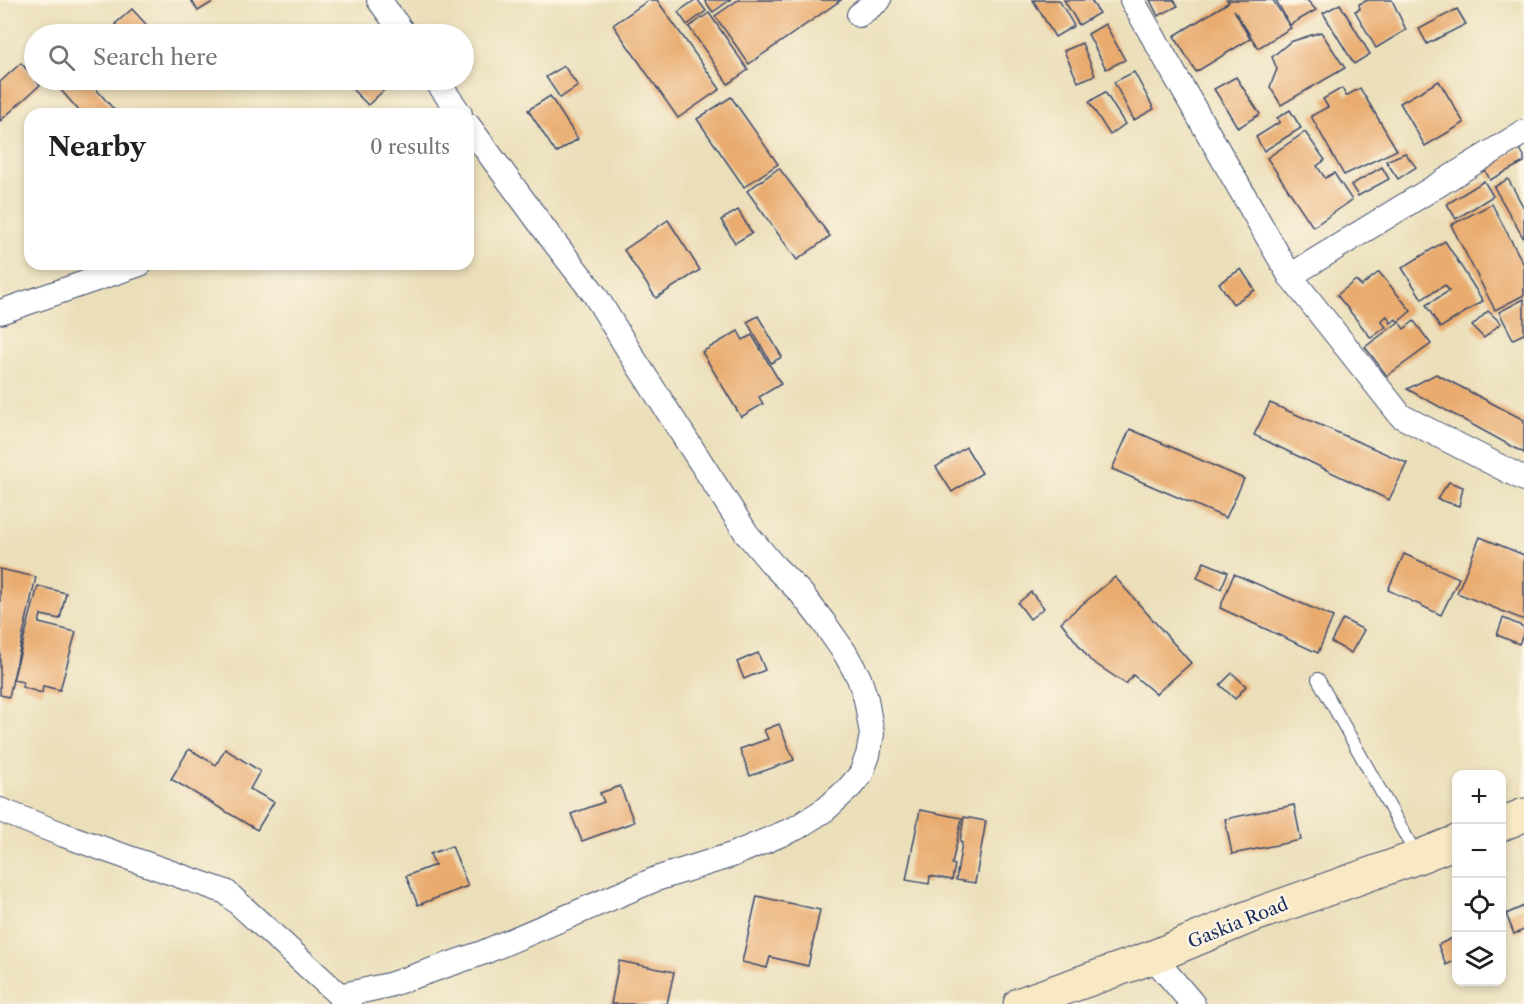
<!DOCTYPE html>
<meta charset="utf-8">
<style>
body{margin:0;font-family:"Libre Caslon Text",serif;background:#f2f2f2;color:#202124}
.controls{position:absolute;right:18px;bottom:18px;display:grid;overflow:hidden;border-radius:12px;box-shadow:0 3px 9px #0003}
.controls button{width:54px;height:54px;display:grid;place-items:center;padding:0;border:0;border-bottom:2px solid #e0e0e0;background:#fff;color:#202124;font:30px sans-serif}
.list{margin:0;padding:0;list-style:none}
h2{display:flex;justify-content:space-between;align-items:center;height:78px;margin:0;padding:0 24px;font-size:26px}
h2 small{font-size:20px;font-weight:400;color:#757577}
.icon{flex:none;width:33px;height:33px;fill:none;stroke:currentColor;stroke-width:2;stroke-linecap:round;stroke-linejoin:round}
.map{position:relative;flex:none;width:1524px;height:1004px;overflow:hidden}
.search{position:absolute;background:#fff;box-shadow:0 3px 9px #0003;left:24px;top:24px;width:450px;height:66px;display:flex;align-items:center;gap:15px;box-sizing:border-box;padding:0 21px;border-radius:33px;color:#757577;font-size:22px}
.panel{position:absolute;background:#fff;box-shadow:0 3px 9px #0003;left:24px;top:108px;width:450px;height:162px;border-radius:18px}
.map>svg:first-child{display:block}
.building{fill:#e9ab6e}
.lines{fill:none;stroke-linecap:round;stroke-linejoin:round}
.service-casing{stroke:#3a496c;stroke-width:14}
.minor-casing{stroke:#3a496c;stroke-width:26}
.secondary-casing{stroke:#3a496c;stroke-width:35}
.service{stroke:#fff;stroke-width:12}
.minor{stroke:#fff;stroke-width:24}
.secondary{stroke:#f8e8c3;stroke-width:33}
.labels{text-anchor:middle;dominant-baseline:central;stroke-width:5;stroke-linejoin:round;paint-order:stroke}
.street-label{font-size:18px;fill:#1b2f5e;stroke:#fcf5e5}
</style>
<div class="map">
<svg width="1524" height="1004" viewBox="0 0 1524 1004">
<rect width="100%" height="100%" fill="#fcf5e5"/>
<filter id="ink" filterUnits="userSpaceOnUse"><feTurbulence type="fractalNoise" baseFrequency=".0167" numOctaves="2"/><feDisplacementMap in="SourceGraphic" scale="12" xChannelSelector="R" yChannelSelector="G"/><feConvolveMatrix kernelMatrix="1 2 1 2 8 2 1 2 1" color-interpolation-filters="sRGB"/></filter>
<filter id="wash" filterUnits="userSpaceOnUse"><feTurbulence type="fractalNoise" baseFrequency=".008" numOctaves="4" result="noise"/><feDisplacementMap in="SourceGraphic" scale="24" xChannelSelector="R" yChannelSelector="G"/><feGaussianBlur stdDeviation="1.35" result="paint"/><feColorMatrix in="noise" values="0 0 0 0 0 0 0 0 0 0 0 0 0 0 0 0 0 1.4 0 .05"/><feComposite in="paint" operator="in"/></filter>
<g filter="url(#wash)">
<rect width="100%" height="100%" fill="#ebdfba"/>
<g id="blocks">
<g class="building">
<polygon points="191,0 216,0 198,11"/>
<polygon points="649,0 657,0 720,89 678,118 613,25"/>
<polygon points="695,0 698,0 706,11 687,25 678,12"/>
<polygon points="704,0 730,0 713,12"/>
<polygon points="738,0 841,0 749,64 715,16"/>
<polygon points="1033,0 1059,0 1074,26 1055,37"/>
<polygon points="1064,0 1091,0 1099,13 1079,25"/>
<polygon points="1150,0 1174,0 1178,6 1158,16"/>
<polygon points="1227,0 1273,0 1291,28 1258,48 1234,10 1250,39 1196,72 1174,36 1229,2"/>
<polygon points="1276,0 1307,0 1316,10 1290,25"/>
<polygon points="1368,0 1392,0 1406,30 1376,48 1355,11 1360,9 1359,4"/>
<polygon points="1340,4 1370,54 1354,64 1323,13"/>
<polygon points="132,9 155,34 125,34 115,24"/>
<polygon points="1457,9 1466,24 1427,44 1419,29"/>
<polygon points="709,13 748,70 728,84 689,27"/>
<polygon points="1105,24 1125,60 1106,69 1088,34"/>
<polygon points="1321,32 1345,68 1281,105 1270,87 1277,69 1272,57 1290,42"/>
<polygon points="1082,43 1095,75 1078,82 1064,51"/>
<polygon points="21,63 40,85 0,121 0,82"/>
<polygon points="564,66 578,86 560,98 546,77"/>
<polygon points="1134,72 1154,109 1134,120 1114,82"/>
<polygon points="1236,77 1260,114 1238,128 1214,89"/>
<polygon points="52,80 88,80 118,114 82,114"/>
<polygon points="343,80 395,80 368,105"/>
<polygon points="1439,81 1464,123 1425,146 1400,103"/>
<polygon points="1342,88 1346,96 1360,88 1397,150 1344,175 1311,116 1328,107 1323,99"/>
<polygon points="1105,92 1125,124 1110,135 1089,102"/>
<polygon points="550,96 578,139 556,153 528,110"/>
<polygon points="731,97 778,164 744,187 697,119"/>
<polygon points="1290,110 1301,128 1264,151 1256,137 1280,122 1277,118"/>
<polygon points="1305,132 1325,160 1317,166 1325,178 1334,173 1352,200 1313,227 1267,158"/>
<polygon points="1520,149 1524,156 1524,162 1490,180 1484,168"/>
<polygon points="1405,153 1416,167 1398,179 1386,161"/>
<polygon points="1382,167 1389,179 1358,196 1351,185"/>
<polygon points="779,168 830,236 797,260 747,191"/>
<polygon points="1508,179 1524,208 1524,239 1494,187"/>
<polygon points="1484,181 1493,196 1456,219 1447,204"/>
<polygon points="1492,204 1524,265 1524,295 1495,310 1451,225"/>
<polygon points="738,210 752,233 735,243 721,220"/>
<polygon points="668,220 700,270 656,298 624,250"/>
<polygon points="1445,241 1483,301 1440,328 1426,305 1449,291 1445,285 1422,299 1402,268"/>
<polygon points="1241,269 1255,290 1233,304 1219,283"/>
<polygon points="1379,272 1411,311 1398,322 1396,319 1391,323 1387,316 1381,321 1386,327 1371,338 1337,295 1356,280 1361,286"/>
<polygon points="1524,299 1524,334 1513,339 1499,312"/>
<polygon points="1488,311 1501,323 1484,338 1472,326"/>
<polygon points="758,316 782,357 771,363 747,322"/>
<polygon points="1414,321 1431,344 1387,376 1365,347 1399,322 1404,329"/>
<polygon points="738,331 743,340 752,335 781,384 759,397 763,404 741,417 702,352"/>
<polygon points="1436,374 1524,420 1524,453 1407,389"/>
<polygon points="1270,403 1407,463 1389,500 1254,435"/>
<polygon points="1130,429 1244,479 1226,518 1112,469"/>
<polygon points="966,447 982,473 952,492 936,467"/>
<polygon points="1449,482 1463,487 1459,506 1437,499"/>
<polygon points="1480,537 1524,555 1524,620 1457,593"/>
<polygon points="1404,554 1459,578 1441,615 1388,590"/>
<polygon points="1204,562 1228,572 1221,589 1197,578"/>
<polygon points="0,569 36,577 9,697 0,695"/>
<polygon points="1234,574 1333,617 1318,653 1220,608"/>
<polygon points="1115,577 1191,663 1156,694 1133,675 1126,684 1090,660 1061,622"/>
<polygon points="38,586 66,593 60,619 41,615 39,623 76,632 60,690 43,686 42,693 22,687 23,682 13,680"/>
<polygon points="1031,592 1044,608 1030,619 1018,603"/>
<polygon points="1503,618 1524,627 1524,632 1519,644 1497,635"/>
<polygon points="1343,619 1364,630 1351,653 1331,642"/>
<polygon points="758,653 765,670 744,679 737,662"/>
<polygon points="1232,673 1246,686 1235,699 1220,685"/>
<polygon points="779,724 794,760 750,776 740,749 768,739 764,730"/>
<polygon points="189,749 216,765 225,749 260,771 250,789 274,802 257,830 171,779"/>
<polygon points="620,786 634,822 582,841 571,814 604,802 600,793"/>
<polygon points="1294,805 1301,840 1232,854 1225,819"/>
<polygon points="920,810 962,818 952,864 955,865 952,880 930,876 929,884 906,880"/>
<polygon points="964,817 986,821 975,883 956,880 962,843 960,842"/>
<polygon points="452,846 468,886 418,905 406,876 435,865 430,854"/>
<polygon points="757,896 820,910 808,966 770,957 767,968 742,962"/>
<polygon points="1524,906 1524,930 1514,934 1506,914"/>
<polygon points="1456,936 1456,960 1446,965 1438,945"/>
<polygon points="619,961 674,972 667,1004 611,1004"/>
</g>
</g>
</g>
<g filter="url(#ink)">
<use href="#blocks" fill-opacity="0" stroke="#3a496c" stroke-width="1.5"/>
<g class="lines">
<g class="service-casing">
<polyline id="service" points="1318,679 1417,856"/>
</g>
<g class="minor-casing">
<g id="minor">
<polyline points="379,0 404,34"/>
<polyline points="1132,0 1290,276 1401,416 1524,479"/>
<polyline points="859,15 879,0"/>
<polyline points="436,80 460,114"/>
<polyline points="1290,276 1524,132"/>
<polyline points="0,312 140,264"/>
<polyline points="0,810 64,835 226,892 349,1004"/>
<polyline points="1153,957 1193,1004"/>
<polyline points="339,996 389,985 482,953 656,879 732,855 796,828 826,809 850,787 861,774 868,755 872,734 866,699 859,678 845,653 824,623 801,593 773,565 747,534 634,359 595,295 548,234 468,125"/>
</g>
</g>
<g class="secondary-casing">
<g id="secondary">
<polyline points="1502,824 1524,815"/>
<polyline points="1020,1004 1153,957 1249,917 1418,857 1456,842"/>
</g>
</g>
<use href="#service" class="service"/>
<use href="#minor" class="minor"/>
<use href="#secondary" class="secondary"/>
</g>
</g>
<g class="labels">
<g class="street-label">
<text transform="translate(1238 923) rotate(-22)">Gaskia Road</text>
</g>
</g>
</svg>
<div class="controls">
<button>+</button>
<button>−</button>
<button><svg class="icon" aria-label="locate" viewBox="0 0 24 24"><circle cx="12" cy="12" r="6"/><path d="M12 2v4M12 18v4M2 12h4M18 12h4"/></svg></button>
<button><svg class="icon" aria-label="layers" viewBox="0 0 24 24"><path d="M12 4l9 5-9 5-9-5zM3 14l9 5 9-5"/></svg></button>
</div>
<div class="search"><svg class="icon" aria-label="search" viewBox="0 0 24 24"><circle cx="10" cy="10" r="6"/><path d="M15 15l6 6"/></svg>Search here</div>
<section class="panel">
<h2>Nearby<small>0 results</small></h2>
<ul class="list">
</ul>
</section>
</div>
